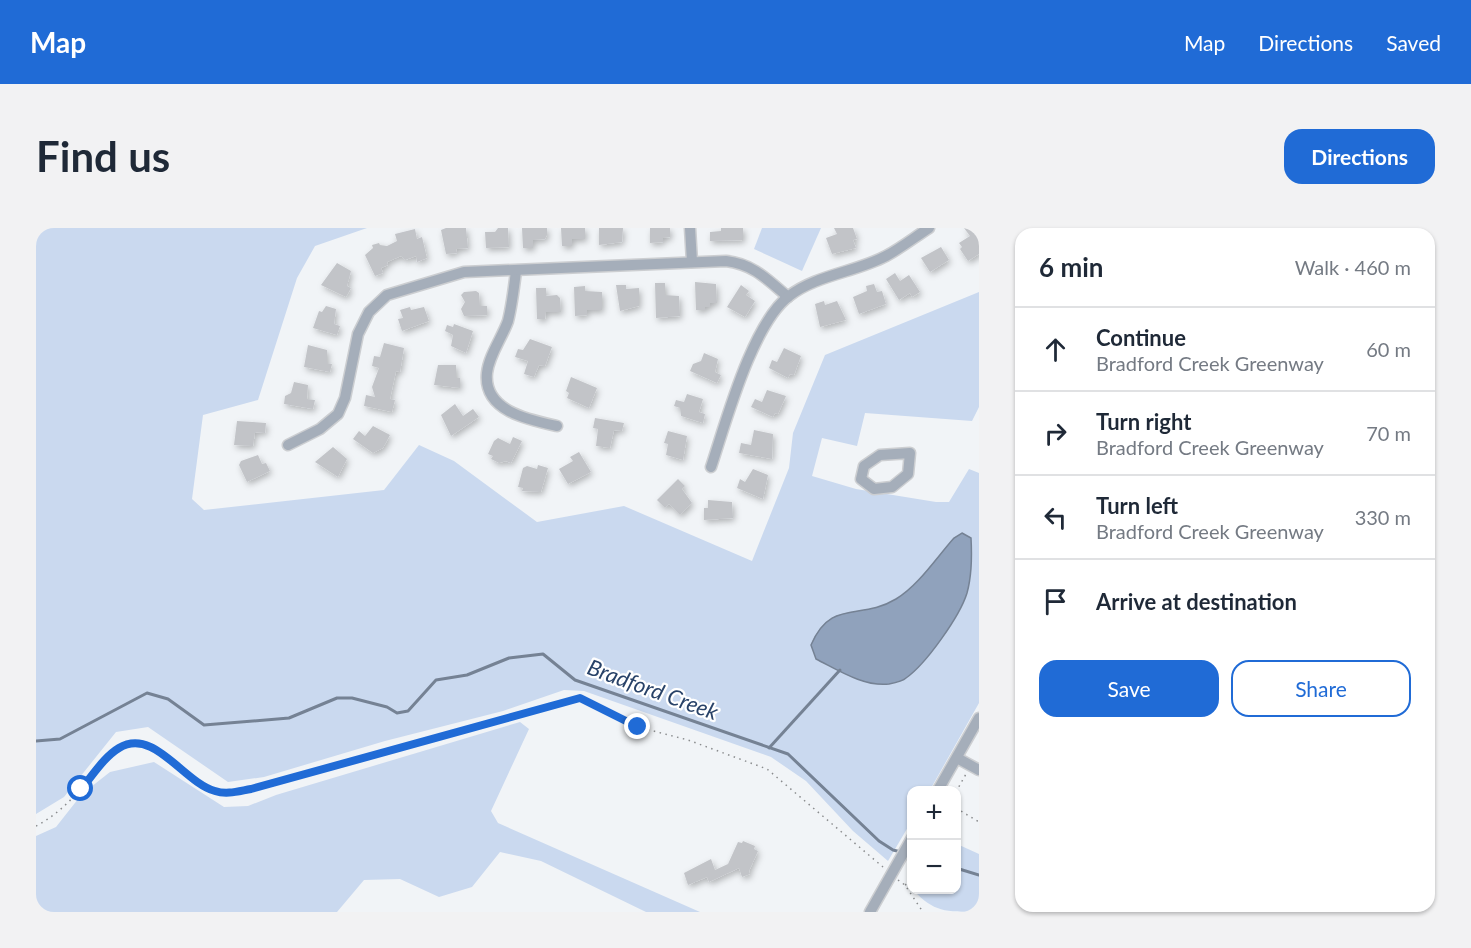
<!DOCTYPE html>
<meta charset="utf-8">
<style>
body{margin:0;font-family:Lato,sans-serif;background:#f2f2f3;color:#1f2937}
.controls{position:absolute;right:18px;bottom:18px;display:grid;overflow:hidden;border-radius:12px;box-shadow:0 2px 4px #0004}
.controls button{width:54px;height:54px;display:grid;place-items:center;padding:0;border:0;border-bottom:2px solid #e0e1e3;background:#fff;color:#1f2937;font:30px sans-serif}
.stop{position:absolute;width:18px;height:18px;margin:-14px;border:4px solid #206bd6;border-radius:50%;background:#fff}
.stop.end{background:#206bd6;border-color:#fff;box-shadow:0 2px 6px #0008}
.list{margin:0;padding:0;list-style:none}
h2{display:flex;justify-content:space-between;align-items:center;height:78px;margin:0;padding:0 24px;font-size:26px}
h2 small{font-size:20px;font-weight:400;color:#747a83}
.list li{display:grid;grid-template-columns:39px 1fr auto;gap:18px;align-items:center;box-sizing:border-box;height:84px;padding:0 24px;border-top:2px solid #e0e1e3}
.list b{display:block;font-size:22px;white-space:nowrap}
.list p{margin:0;font-size:20px;white-space:nowrap;color:#747a83}
.list em{font-size:20px;font-style:normal;color:#747a83}
.actions{display:flex;gap:12px;padding:18px 24px}
.actions a{flex:1;padding:14px 0;border:2px solid #206bd6;border-radius:18px;text-align:center;font-size:21px;color:#206bd6}
.actions .main{background:#206bd6;color:#fff}
.icon{flex:none;width:33px;height:33px;fill:none;stroke:currentColor;stroke-width:2;stroke-linecap:round;stroke-linejoin:round}
.map{position:relative;flex:none;width:943px;height:684px;overflow:hidden;border-radius:18px}
header{display:flex;align-items:center;gap:36px;box-sizing:border-box;height:84px;padding:0 30px;background:#206bd6;color:#fff}
header strong{font-size:28px}
nav{display:flex;gap:33px;margin-inline-start:auto;font-size:21px}
.intro{display:flex;align-items:center;justify-content:space-between;box-sizing:border-box;height:144px;padding:0 36px}
h1{margin:0;font-size:42px}
.button{padding:15px 27px;border-radius:18px;background:#206bd6;color:#fff;font-size:21px;font-weight:700}
main{display:flex;gap:36px;padding:0 36px}
aside{flex:1;background:#fff;border-radius:18px;box-shadow:0 2px 4px #0004}
.map>svg:first-child{display:block}
.green{fill:#cad9ef}
.water{fill:#90a2bc;stroke:#758294;stroke-width:1.5}
.lines{fill:none;stroke-linecap:round;stroke-linejoin:round}
.stream{stroke:#758294;stroke-width:3}
.building{fill:#c2c4c8;filter:url(#shadow)}
.minor-casing{stroke:#ccced1;stroke-width:13}
.path{stroke:#8a8c8e;stroke-width:1.5;stroke-dasharray:1.5 4.5;stroke-linecap:butt}
.minor{stroke:#a5aeba;stroke-width:10}
.route{stroke:#206bd6;stroke-width:8}
.labels{text-anchor:middle;dominant-baseline:central;stroke-width:4.5;stroke-linejoin:round;paint-order:stroke}
.water-label{font-size:22px;font-style:italic;fill:#284268;stroke:#fff}
</style>
<header>
<strong>Map</strong>
<nav><a>Map</a><a>Directions</a><a>Saved</a></nav>
</header>
<div class="intro"><h1>Find us</h1><a class="button">Directions</a></div>
<main>
<div class="map">
<svg width="943" height="684" viewBox="0 0 943 684">
<defs>
<filter id="shadow"><feDropShadow dx="2" dy="3" stdDeviation="3" flood-color="#0004"/></filter>
</defs>
<rect width="100%" height="100%" fill="#f1f4f7"/>
<g class="green">
<polygon points="0,0 331,0 279,18 261,50 222,172 167,187 156,271 168,282 348,262 383,217 418,233 501,294 588,278 716,333 753,240 757,205 789,127 943,64 943,179 936,193 829,185 821,218 786,210 776,248 820,261 900,274 913,274 933,241 943,245 943,475 894,562 876,562 875,594 852,633 817,603 770,553 735,529 548,463 528,462 467,483 349,513 228,549 192,554 112,499 80,504 28,569 0,586"/>
<polygon points="726,0 785,0 766,43 718,21"/>
<polygon points="484,494 493,501 455,583 462,595 664,684 610,684 505,633 464,624 436,659 403,669 364,651 328,652 301,684 0,684 0,608 20,599 46,566 74,544 118,534 188,579 212,578 240,567"/>
<path d="M921 616 943 626V684C909 684 898 684 877 662H920Z"/>
</g>
<path class="water" d="M926 305 935 310C936 328 936 347 931 365 924 388 890 436 870 450 867 453 858 455 853 456 828 459 802 442 780 431L775 417C795 370 824 393 860 371 882 358 901 329 918 310Z"/>
<g class="lines">
<g class="stream">
<polyline points="0,513 24,511 111,465 132,471 168,497 253,490 301,470 316,470 351,479 361,485 372,483 400,452 431,447 473,430 507,426 539,452 752,526 843,613 857,622 865,624"/>
<polyline points="733,520 804,442"/>
<polyline points="920,640 943,647"/>
</g>
</g>
<g class="building">
<polygon points="410,0 430,0 432,20 420,21 421,25 410,26 405,2"/>
<polygon points="462,0 472,0 473,19 450,20 449,4 459,4"/>
<polygon points="486,0 511,0 511,7 509,11 497,12 497,20 487,20"/>
<polygon points="525,0 549,0 549,11 536,11 536,18 526,18"/>
<polygon points="563,0 587,0 586,14 563,17"/>
<polygon points="614,0 634,0 634,9 627,10 627,14 614,15"/>
<polygon points="685,0 707,0 707,12 674,13 674,4 685,3"/>
<polygon points="798,0 817,0 821,11 817,12 820,20 796,26 790,10 801,6"/>
<polygon points="928,0 939,0 943,6 943,26 932,33 924,21 926,19 923,15 934,8"/>
<polygon points="379,1 381,11 386,9 391,30 381,34 380,28 369,32 365,28 351,34 352,37 345,40 347,45 339,48 329,27 337,20 336,17 343,15 344,17 351,18 361,13 359,6"/>
<polygon points="905,19 913,32 894,44 885,30"/>
<polygon points="301,35 315,43 311,58 315,60 310,69 285,57"/>
<polygon points="859,45 864,53 873,47 884,64 876,69 874,65 863,72 850,51"/>
<polygon points="659,54 680,56 681,75 674,75 674,79 669,79 669,82 660,82"/>
<polygon points="619,55 629,55 629,67 643,68 644,88 620,90"/>
<polygon points="838,56 841,64 846,63 850,76 823,86 817,69 831,63 830,58"/>
<polygon points="580,57 590,57 590,61 603,60 603,78 584,83"/>
<polygon points="705,57 713,63 710,67 719,73 709,89 691,79"/>
<polygon points="549,58 549,63 566,64 566,82 551,82 551,87 539,88 538,59"/>
<polygon points="500,60 510,60 510,68 521,67 524,70 525,84 510,84 509,91 501,91"/>
<polygon points="440,63 443,65 444,78 451,78 451,87 428,88 425,81 429,74 425,67 428,64"/>
<polygon points="788,73 789,77 801,73 810,92 784,99 779,76"/>
<polygon points="290,78 300,81 298,96 304,98 301,107 277,100 283,83 286,84"/>
<polygon points="374,79 375,82 388,79 393,93 366,103 362,91 367,90 364,82"/>
<polygon points="418,96 437,103 430,125 415,118 417,107 409,103 411,97 417,99"/>
<polygon points="494,111 516,119 509,138 503,137 498,149 488,146 492,133 479,129 482,121 487,122"/>
<polygon points="348,115 368,120 364,144 360,143 354,171 359,172 356,184 328,178 330,167 339,169 336,159 343,140 336,138 338,128 344,129"/>
<polygon points="272,117 291,122 291,135 296,136 294,144 268,139"/>
<polygon points="748,120 765,128 758,147 754,146 752,150 733,140 736,132 741,134"/>
<polygon points="668,125 682,131 679,144 685,147 681,155 654,143 657,136 665,133"/>
<polygon points="402,137 420,137 420,150 424,150 424,160 398,157"/>
<polygon points="535,149 561,160 553,180 531,170 533,165 530,163"/>
<polygon points="258,154 272,157 271,171 279,172 277,181 248,176 249,168 255,165"/>
<polygon points="731,162 750,168 742,186 739,185 737,189 715,179 719,171 726,174"/>
<polygon points="651,166 667,171 663,184 669,186 667,195 645,188 644,180 638,178 640,172 648,174"/>
<polygon points="419,176 427,188 437,181 443,189 415,208 405,187"/>
<polygon points="559,190 588,195 586,203 578,202 574,220 560,218 562,201 557,200"/>
<polygon points="201,193 230,195 229,205 219,204 217,218 198,217"/>
<polygon points="337,198 354,207 347,220 337,225 317,211 323,203 329,208"/>
<polygon points="718,202 737,206 736,231 703,225 705,215 715,217"/>
<polygon points="632,203 651,208 647,232 630,227 632,216 628,215"/>
<polygon points="477,209 486,213 475,235 470,233 463,235 455,231 457,228 452,226 458,213 462,210 474,216"/>
<polygon points="297,219 311,231 302,249 279,234"/>
<polygon points="543,224 555,244 532,256 523,241 537,233 534,229"/>
<polygon points="222,227 226,236 230,235 234,243 211,254 203,237 205,233"/>
<polygon points="502,237 512,240 505,264 486,263 487,260 482,259 487,240 491,238 501,241"/>
<polygon points="717,241 732,247 727,271 701,260 704,251 709,254"/>
<polygon points="642,251 649,258 646,261 656,275 644,287 633,276 629,280 621,272"/>
<polygon points="672,272 696,274 697,290 668,292 668,280 672,280"/>
<polygon points="707,613 719,618 718,621 722,623 713,643 714,646 706,649 703,640 673,654 671,649 652,657 648,645 675,631 679,642 692,636 702,614 706,615"/>
</g>
<g class="lines">
<g class="minor-casing">
<g id="minor">
<polyline points="654,0 656,34"/>
<path d="M480 43C478 60 476 77 472 93 466 110 453 127 451 145 447 183 493 192 521 198"/>
<path d="M252 217 284 201 302 186 309 170 322 106 333 84 351 67 428 44 690 33C717 36 731 51 752 69"/>
<polygon points="874,225 872,246 856,259 838,261 825,251 828,238 844,227"/>
<path d="M675 239C690 194 716 96 753 68 780 47 820 44 850 28 865 20 879 9 893 0"/>
<polyline points="921,530 943,542"/>
<polyline points="902,562 943,490"/>
<polyline points="834,684 876,610"/>
</g>
</g>
<g class="path">
<polyline points="920,564 930,546"/>
<polyline points="920,580 943,594"/>
<path d="M0 598C18 589 32 575 46 560 64 540 87 501 119 521 147 538 161 566 197 564L544 470 602 499 652 512 731 541 847 639"/>
<polyline points="862,652 869,657 887,684"/>
<polyline points="869,657 876,653"/>
</g>
<use href="#minor" class="minor"/>
</g>
<g class="lines">
<path class="route" d="M45 561C57 547 68 529 83 520 118 499 147 554 179 563 191 567 203 563 215 561L544 470 602 499"/>
</g>
<g class="labels">
<g class="water-label">
<text transform="translate(617 461) rotate(20)">Bradford Creek</text>
</g>
</g>
</svg>
<div class="controls">
<button>+</button>
<button>−</button>
</div>
<div class="stop" style="left:45px;top:561px"></div>
<div class="stop end" style="left:602px;top:499px"></div>
</div>
<aside>
<h2>6 min<small>Walk · 460 m</small></h2>
<ul class="list">
<li><svg class="icon" aria-label="ahead" viewBox="0 0 24 24"><path d="M12 20V5M6 11l6-6 6 6"/></svg><div><b>Continue</b><p>Bradford Creek Greenway</p></div><em>60 m</em></li>
<li><svg class="icon" aria-label="right" viewBox="0 0 24 24"><path d="M7 20v-9h11M14 6l5 5-5 5"/></svg><div><b>Turn right</b><p>Bradford Creek Greenway</p></div><em>70 m</em></li>
<li><svg class="icon" aria-label="left" viewBox="0 0 24 24"><path d="M17 20v-9H6M10 6l-5 5 5 5"/></svg><div><b>Turn left</b><p>Bradford Creek Greenway</p></div><em>330 m</em></li>
<li><svg class="icon" aria-label="arrive" viewBox="0 0 24 24"><path d="M6 21V4h12l-3 4 3 4H6"/></svg><div><b>Arrive at destination</b></div></li>
</ul>
<div class="actions"><a class="main">Save</a><a>Share</a></div>
</aside>
</main>
